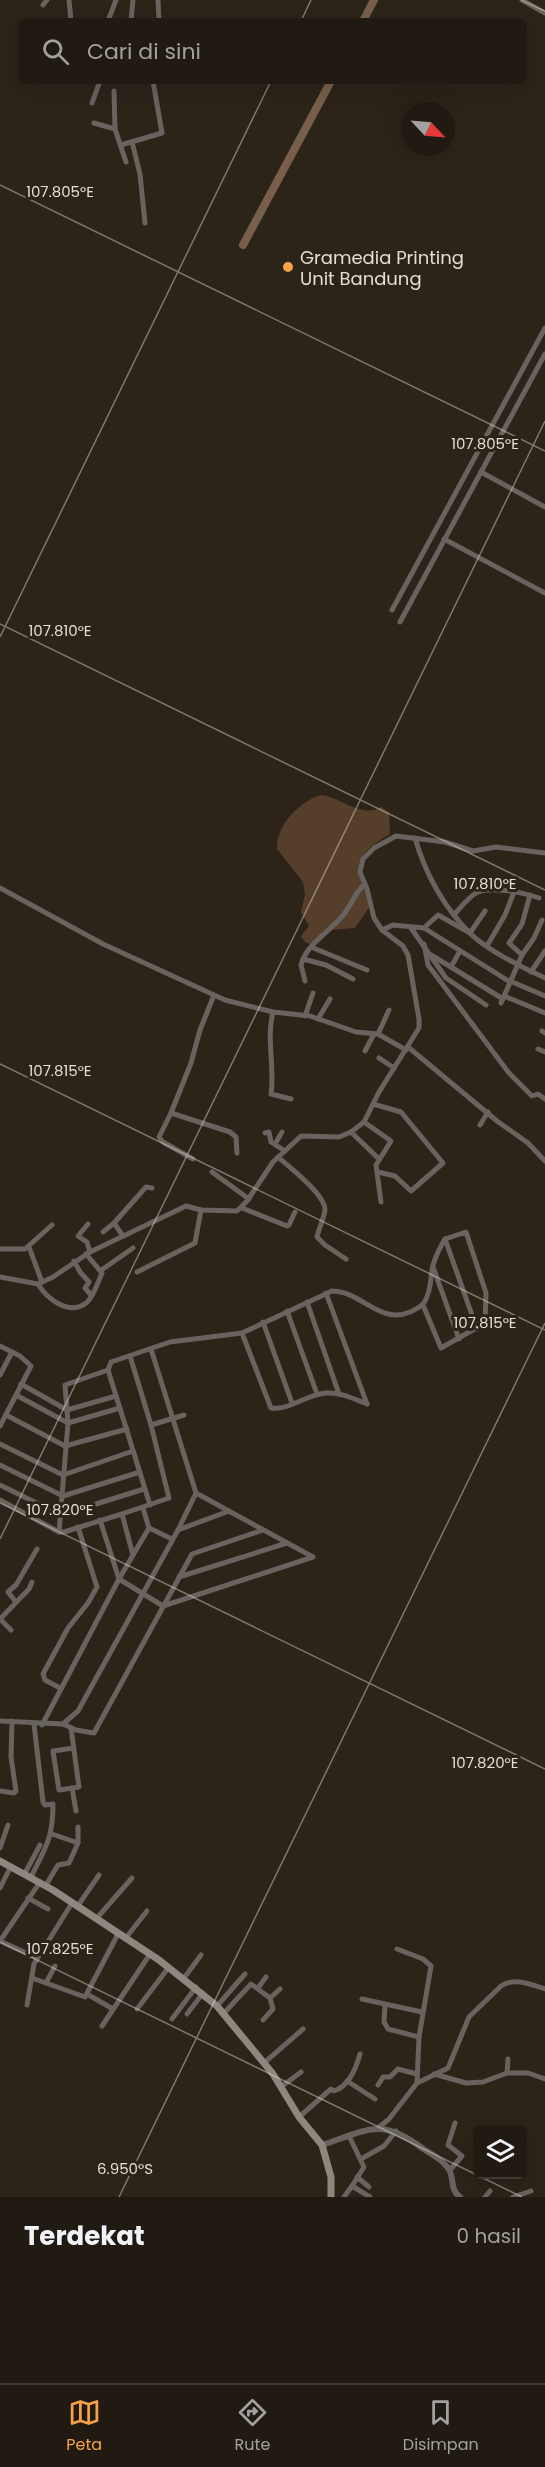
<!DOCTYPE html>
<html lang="id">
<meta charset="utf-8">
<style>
body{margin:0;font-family:Poppins,sans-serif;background:#29231c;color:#f1f3f6}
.controls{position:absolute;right:18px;bottom:18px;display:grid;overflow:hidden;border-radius:9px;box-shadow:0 6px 24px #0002}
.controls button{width:54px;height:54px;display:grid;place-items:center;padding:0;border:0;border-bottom:2px solid #3e3833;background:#211a13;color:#f1f3f6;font:30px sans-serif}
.compass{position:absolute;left:401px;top:102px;width:54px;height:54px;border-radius:50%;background:#211a13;box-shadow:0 6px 24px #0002;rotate:116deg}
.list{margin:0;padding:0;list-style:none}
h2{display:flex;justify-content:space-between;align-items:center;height:78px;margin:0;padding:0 24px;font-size:26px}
h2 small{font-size:20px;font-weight:400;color:#a2a1a0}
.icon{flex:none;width:33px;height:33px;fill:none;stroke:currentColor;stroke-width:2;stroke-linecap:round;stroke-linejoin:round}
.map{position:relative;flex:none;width:545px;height:2197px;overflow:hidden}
.search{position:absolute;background:#211a13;box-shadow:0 6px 24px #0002;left:18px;right:18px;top:18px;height:66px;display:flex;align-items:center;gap:15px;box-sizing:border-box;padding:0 21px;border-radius:9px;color:#a2a1a0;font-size:22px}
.sheet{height:186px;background:#211a13}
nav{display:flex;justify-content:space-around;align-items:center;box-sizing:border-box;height:84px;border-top:2px solid #3e3833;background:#211a13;font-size:16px;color:#a2a1a0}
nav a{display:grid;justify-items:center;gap:3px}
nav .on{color:#f6a247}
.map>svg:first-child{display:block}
.green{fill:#553f2a}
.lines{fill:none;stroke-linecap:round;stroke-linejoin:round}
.river{stroke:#785f49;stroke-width:8}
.minor{stroke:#68635e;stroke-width:5}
.tertiary{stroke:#68635e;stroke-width:6}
.secondary{stroke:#8f867f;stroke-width:7}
.ticks{fill:none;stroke:#e4ded7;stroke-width:1.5;stroke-opacity:0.45}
.poi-dot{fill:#f6a247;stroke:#2c2319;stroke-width:2}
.labels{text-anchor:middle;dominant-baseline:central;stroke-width:6;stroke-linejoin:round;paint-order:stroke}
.poi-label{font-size:18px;fill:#e4ded7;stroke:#2c2319;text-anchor:start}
.ticks-label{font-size:15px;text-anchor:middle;fill:#e4ded7;stroke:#2c2319;stroke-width:6;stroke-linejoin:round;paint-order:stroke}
</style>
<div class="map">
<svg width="545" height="2197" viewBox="0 0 545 2197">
<rect width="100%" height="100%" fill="#2c2319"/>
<path class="green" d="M321 795C340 797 363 819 381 807L389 812 390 834C349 858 358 865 370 906L355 928 330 930 310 944 305 942 301 936 309 926 301 912 305 894 303 882 277 849C276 825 300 801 321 795Z"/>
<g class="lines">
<g class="river">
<polyline points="363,21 374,0"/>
<polyline points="243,245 331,81"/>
</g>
<g class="minor">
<polyline points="69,0 71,21"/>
<polyline points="158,0 159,21"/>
<polyline points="522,0 545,13"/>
<polyline points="43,5 47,0"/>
<polyline points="108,21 116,0"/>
<polyline points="131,21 133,0"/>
<polyline points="114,91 115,129"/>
<polyline points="92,103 100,81"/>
<polyline points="94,123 115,129 126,162"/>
<polyline points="132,142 140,174 145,223"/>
<polyline points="121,145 162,133 153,81"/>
<polyline points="545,354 481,472 545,507"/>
<polyline points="444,539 545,593"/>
<polyline points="392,610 545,328"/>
<polyline points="400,622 481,472"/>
<path d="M415 838C425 873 444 908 470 933 485 949 525 969 545 978"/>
<polyline points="0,888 103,944 225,1000 273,1012 310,1016 356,1032 378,1034 406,1050"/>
<path d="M454 915C461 907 469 896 478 892 492 886 525 893 539 898"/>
<polyline points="411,928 446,978 486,1005"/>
<polyline points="424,928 510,982"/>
<polyline points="382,930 393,925 424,928 438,915 470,933 485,911"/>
<polyline points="424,944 428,965 509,1073 532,1096 538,1094 545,1099"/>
<polyline points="487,946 505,915 514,892"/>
<polyline points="311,947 367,970"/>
<polyline points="460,951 451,967 503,999"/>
<polyline points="431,955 451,967"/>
<polyline points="522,955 509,943 522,924 530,895"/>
<path d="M303 959C311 941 332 930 344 914 352 904 355 892 365 884"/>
<polyline points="531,972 545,951"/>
<polyline points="305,981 301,965 303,959 326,965 353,979"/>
<polyline points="510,981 545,996"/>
<polyline points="504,996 545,1013"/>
<polyline points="501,1003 522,955 534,938 542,920"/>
<path d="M273 1012C266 1039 275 1066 271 1094L291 1099"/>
<polyline points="305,1016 313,993"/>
<polyline points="318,1019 330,999"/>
<polyline points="542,1031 545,1033"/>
<polyline points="378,1034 389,1010"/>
<polyline points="408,1047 497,1121 528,1143 545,1161"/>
<polyline points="538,1049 545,1052"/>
<polyline points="365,1051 374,1034"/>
<polyline points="379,1058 394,1068"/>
<polyline points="373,1104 401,1112 443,1163 411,1191 395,1176 378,1172"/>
<polyline points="171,1113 230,1132 236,1137 237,1153"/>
<polyline points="364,1122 391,1141 376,1165 381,1202"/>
<polyline points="480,1125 488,1112"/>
<polyline points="351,1132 379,1159"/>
<polyline points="265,1133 269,1132 271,1142 285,1151"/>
<polyline points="275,1144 282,1132"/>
<path d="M278 1157C289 1167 325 1194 325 1210 324 1218 319 1228 317 1237L325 1245 346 1259"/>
<polyline points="193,1159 163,1142 159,1137 171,1113 191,1063 200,1030 214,995"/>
<polyline points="212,1172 249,1199"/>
<polyline points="242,1208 287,1226 289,1225 295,1212"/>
<polyline points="88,1224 78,1236 87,1242 90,1252"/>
<polyline points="103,1232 114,1223"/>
<polyline points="123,1236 114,1223 146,1187 152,1188"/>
<polyline points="445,1239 477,1329"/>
<polyline points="29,1247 42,1282"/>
<polyline points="0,1249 25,1249 52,1225"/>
<polyline points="74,1261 80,1272 89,1282 85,1288 91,1295"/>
<polyline points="433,1267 459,1339"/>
<polyline points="100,1271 133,1248"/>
<polyline points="137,1272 195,1243 201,1210"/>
<polyline points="0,1277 38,1284 53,1277 90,1252 186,1206 201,1210 237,1211 247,1201 273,1162 301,1136 339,1137 351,1132 364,1122 379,1092 419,1028 419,1019 408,955 403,946 382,930 374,918 367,889 360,872 363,859 374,848 396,836 445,842 473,851 496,847 545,853"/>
<path d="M38 1284C47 1299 69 1316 86 1303 93 1298 98 1282 102 1273L86 1254"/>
<polyline points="326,1293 367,1404"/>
<polyline points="307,1302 339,1394"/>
<polyline points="287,1311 317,1394"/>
<polyline points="263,1322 292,1403"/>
<polyline points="0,1346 20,1356 31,1366 0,1426"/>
<polyline points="130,1356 151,1425 169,1498 122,1514 133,1555 119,1579 163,1606 313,1557 196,1493 151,1349"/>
<polyline points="108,1370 65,1385 68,1423 59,1532 64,1532 122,1514"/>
<polyline points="0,1375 12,1352"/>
<polyline points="21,1384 67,1410 116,1396"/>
<polyline points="16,1395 68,1423 120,1408"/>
<path d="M367 1404C354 1399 340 1392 326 1393 307 1394 289 1411 271 1408L242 1333 332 1291C361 1291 380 1325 410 1312 416 1309 422 1307 425 1301 432 1289 430 1277 433 1265 436 1256 440 1247 445 1239L466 1232 486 1293 485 1323 441 1348 423 1305"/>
<polyline points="6,1415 65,1446 127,1429"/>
<polyline points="151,1425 184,1415"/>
<polyline points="0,1444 63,1475 133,1451"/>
<polyline points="0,1465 63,1496 140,1472"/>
<polyline points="0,1485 61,1515 144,1489"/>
<polyline points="0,1500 59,1532"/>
<polyline points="150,1505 108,1370 111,1362 170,1342 242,1333"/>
<polyline points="149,1528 172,1539"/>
<polyline points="178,1530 229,1511"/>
<polyline points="133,1555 149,1528 143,1508"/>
<polyline points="179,1577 287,1543"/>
<polyline points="16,1602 8,1592 16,1585 37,1549"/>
<polyline points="0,1619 29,1589 32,1582"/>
<polyline points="0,1619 11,1630"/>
<polyline points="60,1688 45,1680 43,1674 68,1628 88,1603 97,1587 78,1527"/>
<polyline points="0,1721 63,1724 76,1730 94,1733 192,1554 263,1530"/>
<polyline points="63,1724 78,1711 178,1530 196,1493"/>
<polyline points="42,1725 119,1579 100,1520"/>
<polyline points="71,1728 79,1787 59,1790 53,1751 74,1748"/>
<polyline points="72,1788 76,1811"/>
<polyline points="0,1791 14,1793 16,1791 11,1757 12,1721"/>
<polyline points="52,1834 78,1843"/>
<polyline points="0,1848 8,1825"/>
<polyline points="25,1873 40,1845"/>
<path d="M31 1877C46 1847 53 1838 53 1804L45 1805 43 1802 34 1724"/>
<polyline points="46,1885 58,1865 69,1863 78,1843 78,1827"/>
<polyline points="0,1888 11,1866"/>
<polyline points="28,1898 48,1909"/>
<polyline points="77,1907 99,1875"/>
<polyline points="96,1919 132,1878"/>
<polyline points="125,1939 147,1911"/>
<polyline points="0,1941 40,1882"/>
<polyline points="0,1941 37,1958"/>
<polyline points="397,1949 423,1959 431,1966 419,2037 417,2083"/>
<polyline points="32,1978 85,1997 118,1934"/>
<polyline points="184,1978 201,1955"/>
<polyline points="47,1981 55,1966"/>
<polyline points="258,1988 266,1977"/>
<polyline points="87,1994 113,2009"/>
<polyline points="362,1999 422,2012"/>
<polyline points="27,2005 34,1964 72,1903"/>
<polyline points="385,2005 384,2022 388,2029 419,2037"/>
<polyline points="217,2006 245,1974"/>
<polyline points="137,2009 169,1967"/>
<polyline points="224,2013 251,1984 270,1998 280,1989"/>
<polyline points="187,2014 203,1993"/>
<polyline points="172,2019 196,1987"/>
<polyline points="263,2020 273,2009 270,1998"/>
<polyline points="102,2026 150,1954"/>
<polyline points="264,2063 303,2029"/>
<polyline points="507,2073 508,2059"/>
<polyline points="434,2074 466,2083 483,2082 507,2073 528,2073 545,2079"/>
<polyline points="347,2081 375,2099"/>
<polyline points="378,2085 383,2077 390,2077 398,2069 417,2074"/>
<polyline points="281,2087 301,2072"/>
<path d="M299 2117 331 2089 334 2091C349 2086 356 2069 360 2054"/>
<path d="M378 2128 389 2119 417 2083 448 2068 469 2017 501 1986C515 1977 530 1984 545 1989"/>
<polyline points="349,2136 364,2167 352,2186"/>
<polyline points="361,2159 384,2146 396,2131"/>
<polyline points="450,2170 462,2156 448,2145 455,2123"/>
<polyline points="357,2177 369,2187"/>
<polyline points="344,2197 352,2186 370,2197"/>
<polyline points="485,2197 490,2191"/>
<polyline points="513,2197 531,2191"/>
</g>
<path class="tertiary" d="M322 2145C368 2130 380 2117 422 2148 431 2154 442 2159 448 2168 455 2177 449 2189 460 2197"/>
<polyline class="secondary" points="0,1861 53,1890 159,1960 217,2006 273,2074 299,2117 322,2145 331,2177 331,2197"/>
</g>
<path class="ticks" d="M521 0 545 11M301 21 311 0M0 185 545 451M0 624 545 890M0 637 271 81M0 1064 545 1330M0 1503 545 1769M0 1539 545 421M0 1942 522 2197M119 2197 545 1323"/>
<circle class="poi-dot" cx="288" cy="267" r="6"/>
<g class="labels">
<g class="poi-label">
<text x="300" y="257">Gramedia Printing<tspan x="300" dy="21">Unit Bandung</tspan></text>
</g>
</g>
<g class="ticks-label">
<text x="60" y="197">107.805°E</text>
<text x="485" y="449">107.805°E</text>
<text x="60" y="636">107.810°E</text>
<text x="485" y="889">107.810°E</text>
<text x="60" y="1076">107.815°E</text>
<text x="485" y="1328">107.815°E</text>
<text x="60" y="1515">107.820°E</text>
<text x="485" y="1768">107.820°E</text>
<text x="60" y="1954">107.825°E</text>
<text x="125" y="2174">6.950°S</text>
</g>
</svg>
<div class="controls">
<button><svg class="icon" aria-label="layers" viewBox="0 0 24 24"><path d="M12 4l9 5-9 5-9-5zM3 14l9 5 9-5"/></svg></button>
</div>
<svg class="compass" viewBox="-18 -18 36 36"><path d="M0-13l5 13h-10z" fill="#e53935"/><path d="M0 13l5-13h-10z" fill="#a2a1a0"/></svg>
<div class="search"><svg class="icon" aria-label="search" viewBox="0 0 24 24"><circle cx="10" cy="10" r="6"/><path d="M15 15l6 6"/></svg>Cari di sini</div>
</div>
<section class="sheet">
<h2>Terdekat<small>0 hasil</small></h2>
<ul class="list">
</ul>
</section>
<nav>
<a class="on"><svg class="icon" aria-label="map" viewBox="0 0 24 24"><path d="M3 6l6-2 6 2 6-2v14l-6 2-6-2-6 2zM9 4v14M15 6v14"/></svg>Peta</a>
<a><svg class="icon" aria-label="directions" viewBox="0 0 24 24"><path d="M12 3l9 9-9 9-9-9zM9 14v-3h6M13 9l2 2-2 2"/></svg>Rute</a>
<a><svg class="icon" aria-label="saved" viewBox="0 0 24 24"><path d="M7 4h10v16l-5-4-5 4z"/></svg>Disimpan</a>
</nav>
